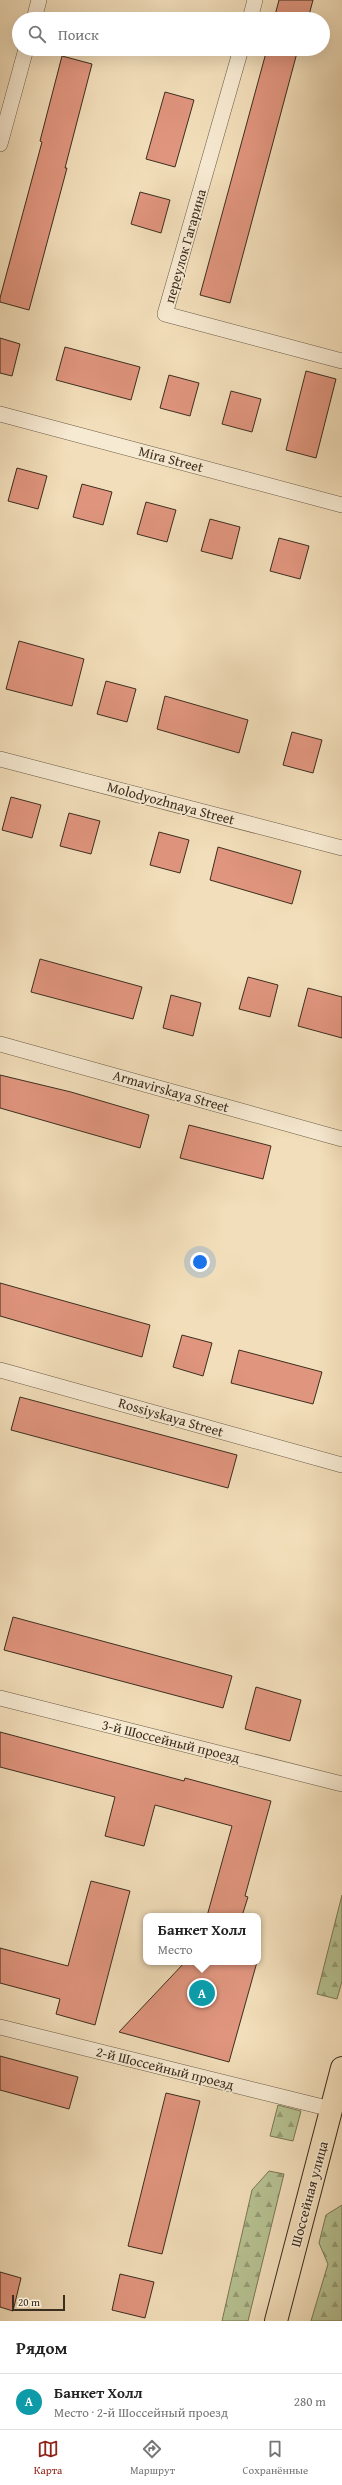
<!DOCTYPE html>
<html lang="ru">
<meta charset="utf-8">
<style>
body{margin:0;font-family:"Gentium Book Plus",serif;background:#f6f6f6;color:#222}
.scale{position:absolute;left:12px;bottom:10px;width:53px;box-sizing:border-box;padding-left:4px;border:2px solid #3c2e1f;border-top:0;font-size:11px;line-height:14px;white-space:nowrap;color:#3c2e1f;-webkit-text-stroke:3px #f7ead2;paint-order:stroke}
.you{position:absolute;left:200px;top:1262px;width:14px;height:14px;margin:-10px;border:3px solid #fff;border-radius:50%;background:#1a73e8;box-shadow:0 0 0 6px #1a73e833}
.badge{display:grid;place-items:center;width:26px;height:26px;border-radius:50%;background:#8f2418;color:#fff;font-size:13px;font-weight:700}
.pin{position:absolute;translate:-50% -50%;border:2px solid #fff;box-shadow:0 1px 4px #0006}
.popup{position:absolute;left:143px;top:1913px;width:118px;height:52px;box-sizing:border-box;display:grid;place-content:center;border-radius:8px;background:#fff;filter:drop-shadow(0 1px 3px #0005);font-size:13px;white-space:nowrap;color:#767676}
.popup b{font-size:15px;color:#222}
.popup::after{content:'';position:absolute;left:50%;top:100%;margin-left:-8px;border:8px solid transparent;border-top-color:#fff}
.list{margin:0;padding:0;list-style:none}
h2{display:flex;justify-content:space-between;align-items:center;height:52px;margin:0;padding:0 16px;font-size:17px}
h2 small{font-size:13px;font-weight:400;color:#767676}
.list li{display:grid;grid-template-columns:26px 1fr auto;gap:12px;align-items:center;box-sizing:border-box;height:56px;padding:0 16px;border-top:1px solid #e0e0e0}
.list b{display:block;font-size:15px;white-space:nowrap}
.list p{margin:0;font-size:13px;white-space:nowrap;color:#767676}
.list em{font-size:13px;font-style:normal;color:#767676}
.icon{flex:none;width:22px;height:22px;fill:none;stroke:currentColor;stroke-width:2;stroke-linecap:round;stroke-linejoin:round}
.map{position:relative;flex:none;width:342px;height:2321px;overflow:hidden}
.search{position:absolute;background:#fff;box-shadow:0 4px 16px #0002;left:12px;right:12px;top:12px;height:44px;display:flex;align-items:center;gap:10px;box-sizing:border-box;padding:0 14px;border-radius:22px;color:#767676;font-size:15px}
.sheet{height:108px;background:#fff}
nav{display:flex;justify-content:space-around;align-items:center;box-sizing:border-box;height:56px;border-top:1px solid #e0e0e0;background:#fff;font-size:11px;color:#767676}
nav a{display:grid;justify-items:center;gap:2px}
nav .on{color:#8f2418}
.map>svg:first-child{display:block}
.forest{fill:url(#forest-firs);stroke:#7a7858}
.building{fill:#e0957e;stroke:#3c2e1f}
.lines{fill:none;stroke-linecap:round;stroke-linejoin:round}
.street-casing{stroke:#6a5a46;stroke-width:16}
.primary-casing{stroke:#3c2e1f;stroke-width:24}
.street{stroke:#f7ead2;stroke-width:15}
.primary{stroke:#f2deba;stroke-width:22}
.labels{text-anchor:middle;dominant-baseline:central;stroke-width:3;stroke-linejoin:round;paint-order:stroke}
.street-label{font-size:14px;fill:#3c2e1f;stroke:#f7ead2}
</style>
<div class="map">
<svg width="342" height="2321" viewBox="0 0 342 2321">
<defs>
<pattern id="forest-firs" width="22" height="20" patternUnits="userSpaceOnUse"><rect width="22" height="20" fill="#b7c292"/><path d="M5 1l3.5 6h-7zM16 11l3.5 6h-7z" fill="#969e77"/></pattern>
</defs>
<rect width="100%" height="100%" fill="#f2deba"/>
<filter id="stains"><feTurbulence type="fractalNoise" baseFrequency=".005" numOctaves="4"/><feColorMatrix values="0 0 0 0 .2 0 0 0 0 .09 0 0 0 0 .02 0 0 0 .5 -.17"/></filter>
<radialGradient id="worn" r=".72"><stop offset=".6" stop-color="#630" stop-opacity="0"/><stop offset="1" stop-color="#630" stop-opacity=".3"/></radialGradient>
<g class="forest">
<polygon points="342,1895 342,1981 337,1999 317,1994"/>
<polygon points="278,2105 301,2111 293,2141 270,2136"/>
<polygon points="269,2171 284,2174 248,2321 222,2321 252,2190"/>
<polygon points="342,2205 342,2321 311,2321 328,2264 319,2243 326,2215"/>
</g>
<g class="building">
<polygon points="279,0 313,0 308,19 274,19"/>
<polygon points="267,49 298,49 230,303 200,295"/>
<polygon points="62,56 92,64 65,168 67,168 29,310 0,302 0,298 42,142 40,141"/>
<polygon points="165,92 194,100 175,167 146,159"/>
<polygon points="140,192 170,200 161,233 131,224"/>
<polygon points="0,338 20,344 12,376 0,373"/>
<polygon points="65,347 140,367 131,400 56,380"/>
<polygon points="306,371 336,379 316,458 286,450"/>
<polygon points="169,375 199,383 190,416 160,408"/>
<polygon points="231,391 261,399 252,432 222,424"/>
<polygon points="17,468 47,476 38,509 8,501"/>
<polygon points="82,484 112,492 103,525 73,517"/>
<polygon points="146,502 176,510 167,542 137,534"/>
<polygon points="210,519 240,527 232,559 201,551"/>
<polygon points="279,538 309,546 300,579 270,571"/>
<polygon points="19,641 84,659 72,706 6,689"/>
<polygon points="106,681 136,689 127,722 97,714"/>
<polygon points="165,696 248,720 239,753 157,729"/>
<polygon points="292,732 322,740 313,773 283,765"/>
<polygon points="11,797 41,805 32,838 2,830"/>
<polygon points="69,813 100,821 91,854 60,846"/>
<polygon points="159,832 189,840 180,873 150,865"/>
<polygon points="218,847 301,871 292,904 210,880"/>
<polygon points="40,959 142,987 133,1019 31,992"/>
<polygon points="248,977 278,985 270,1017 239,1009"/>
<polygon points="308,988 342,997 342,1038 298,1026"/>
<polygon points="171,995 201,1003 193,1036 163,1028"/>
<polygon points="0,1075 71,1092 149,1115 140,1148 0,1108"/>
<polygon points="189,1125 271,1146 263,1179 180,1158"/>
<polygon points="0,1283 150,1325 142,1357 0,1316"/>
<polygon points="182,1335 212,1343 203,1376 173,1367"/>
<polygon points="239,1350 322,1372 313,1404 231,1383"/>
<polygon points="20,1397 237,1455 228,1488 11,1430"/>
<polygon points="13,1617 232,1676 223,1708 4,1650"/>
<polygon points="256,1687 301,1700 290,1741 245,1729"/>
<polygon points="0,1732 184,1781 185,1778 271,1801 245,1896 248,1897 242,1916 207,1916 232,1826 155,1805 144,1846 105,1836 115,1797 0,1767"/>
<polygon points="91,1881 130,1891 95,2025 56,2014 60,1999 0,1983 0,1948 68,1966"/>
<polygon points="185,1962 257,1962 229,2062 119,2032"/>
<polygon points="0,2056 78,2077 69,2109 0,2090"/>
<polygon points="166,2093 200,2101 162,2254 128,2246"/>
<polygon points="0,2272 21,2278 13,2311 0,2307"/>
<polygon points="120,2274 154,2282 145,2318 112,2310"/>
</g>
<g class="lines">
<g class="street-casing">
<g id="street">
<polyline points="34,19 39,0"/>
<polyline points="250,19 255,0"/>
<polyline points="241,49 165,314 342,361"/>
<polyline points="0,144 26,49"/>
<polyline points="0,414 342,505"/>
<polyline points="0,759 342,848"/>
<polyline points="0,1044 342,1139"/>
<polyline points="0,1370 342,1465"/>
<polyline points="0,1698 342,1784"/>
<polyline points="0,2027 331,2109"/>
</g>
</g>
<g class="primary-casing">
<polyline id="primary" points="276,2321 342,2068"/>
</g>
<use href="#street" class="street"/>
<use href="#primary" class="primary"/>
</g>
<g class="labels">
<g class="street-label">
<text transform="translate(185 246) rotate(-74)">переулок Гагарина</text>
<text transform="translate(171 459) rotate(15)">Mira Street</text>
<text transform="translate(171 803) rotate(15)">Molodyozhnaya Street</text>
<text transform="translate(171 1091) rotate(16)">Armavirskaya Street</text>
<text transform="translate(171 1417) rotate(16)">Rossiyskaya Street</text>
<text transform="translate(171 1741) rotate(14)">3-й Шоссейный проезд</text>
<text transform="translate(165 2068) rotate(14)">2-й Шоссейный проезд</text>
<text transform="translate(309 2194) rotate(-75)">Шоссейная улица</text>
</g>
</g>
<rect width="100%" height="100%" filter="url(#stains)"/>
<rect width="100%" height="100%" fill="url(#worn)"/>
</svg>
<div class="scale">20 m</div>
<div class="you"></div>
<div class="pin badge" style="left:202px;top:1993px;background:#0f9aa8">A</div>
<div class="popup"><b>Банкет Холл</b>Место</div>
<div class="search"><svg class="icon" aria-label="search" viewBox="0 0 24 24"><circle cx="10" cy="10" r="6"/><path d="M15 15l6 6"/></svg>Поиск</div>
</div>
<section class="sheet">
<h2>Рядом<small></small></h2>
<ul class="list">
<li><span class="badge" style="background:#0f9aa8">A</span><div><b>Банкет Холл</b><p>Место · 2-й Шоссейный проезд</p></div><em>280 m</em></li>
</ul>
</section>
<nav>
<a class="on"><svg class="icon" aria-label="map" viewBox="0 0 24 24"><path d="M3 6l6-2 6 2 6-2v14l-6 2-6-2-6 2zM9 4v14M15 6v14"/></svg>Карта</a>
<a><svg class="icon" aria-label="directions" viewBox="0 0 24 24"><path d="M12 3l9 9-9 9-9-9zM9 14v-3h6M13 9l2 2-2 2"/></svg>Маршрут</a>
<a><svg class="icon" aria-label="saved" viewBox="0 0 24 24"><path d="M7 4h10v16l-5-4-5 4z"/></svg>Сохранённые</a>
</nav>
